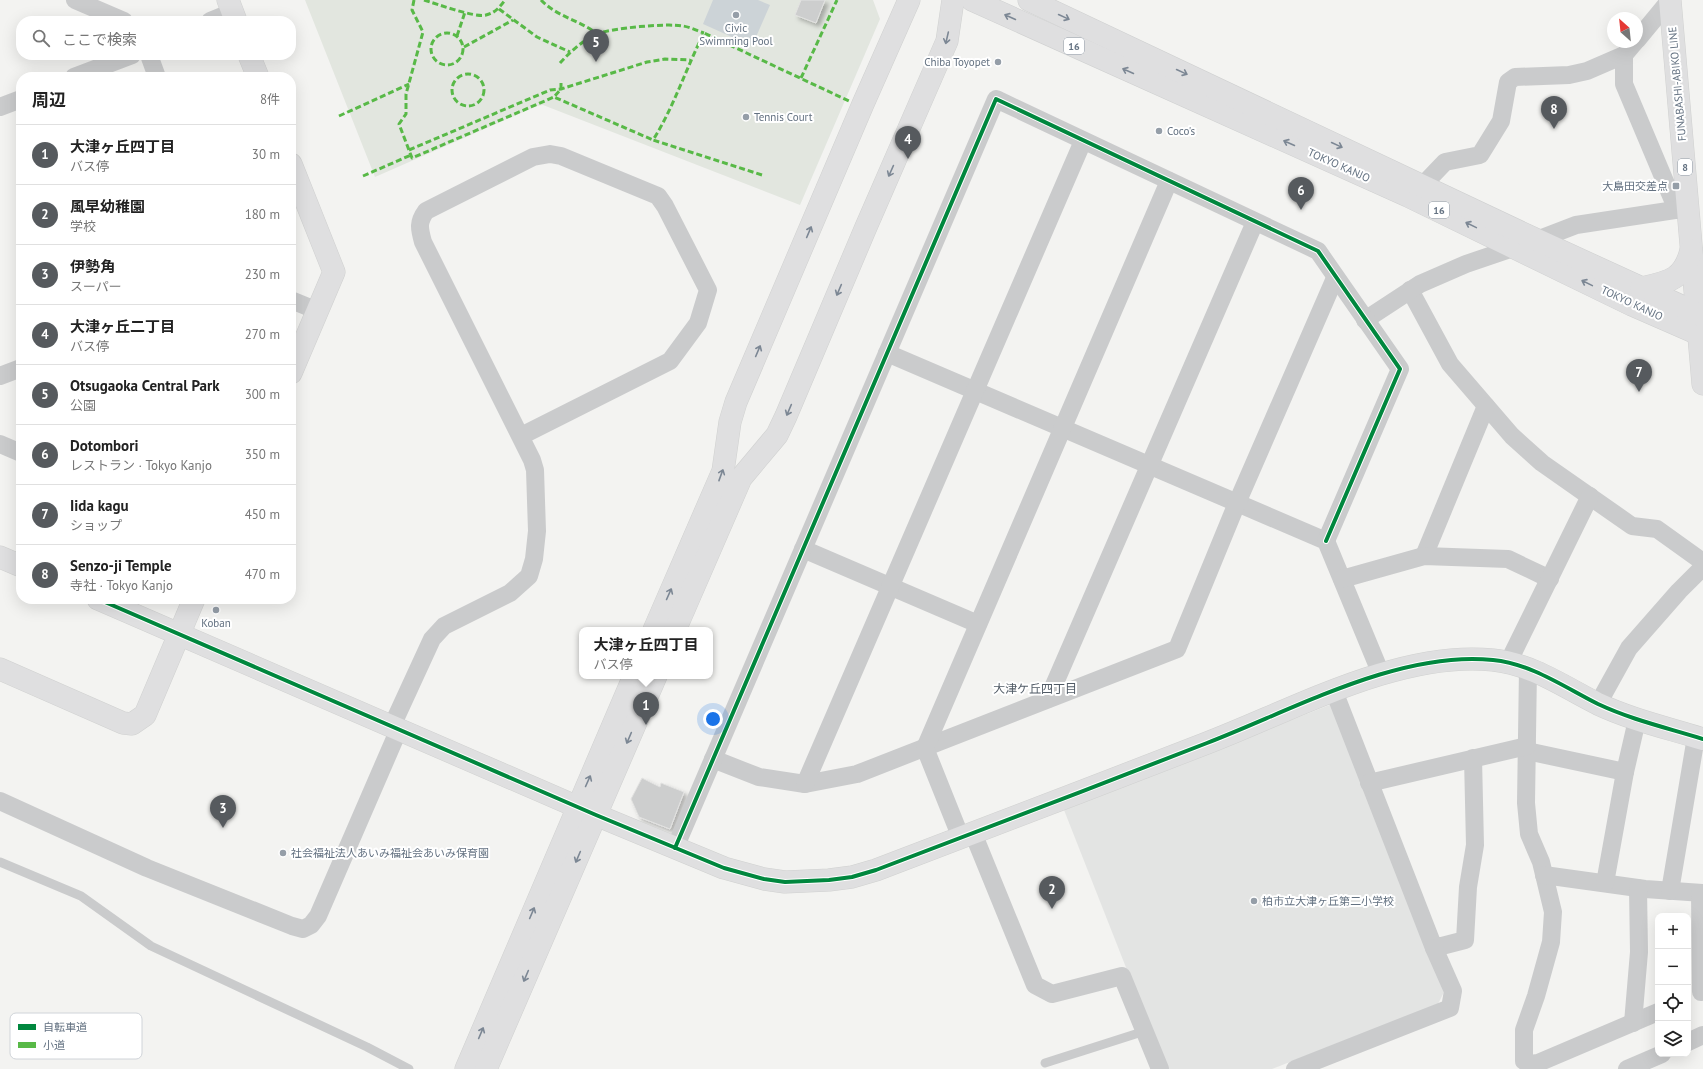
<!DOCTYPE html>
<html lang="ja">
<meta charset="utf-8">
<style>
body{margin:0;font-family:"PT Sans","Noto Sans JP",sans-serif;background:#f2f2f2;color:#222}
.controls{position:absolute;right:12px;bottom:12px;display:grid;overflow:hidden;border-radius:8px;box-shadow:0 4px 16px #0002}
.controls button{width:36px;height:36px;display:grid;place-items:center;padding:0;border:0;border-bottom:1px solid #e0e0e0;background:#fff;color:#222;font:20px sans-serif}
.compass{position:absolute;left:1607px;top:12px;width:36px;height:36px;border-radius:50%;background:#fff;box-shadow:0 4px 16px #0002;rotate:333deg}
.you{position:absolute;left:713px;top:719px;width:14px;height:14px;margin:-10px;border:3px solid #fff;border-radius:50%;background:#1a73e8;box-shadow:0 0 0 6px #1a73e833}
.badge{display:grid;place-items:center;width:26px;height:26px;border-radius:50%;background:#565a5e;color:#fff;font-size:13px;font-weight:700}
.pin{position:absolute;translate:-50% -33px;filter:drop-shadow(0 1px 2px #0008)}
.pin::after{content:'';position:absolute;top:21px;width:14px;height:12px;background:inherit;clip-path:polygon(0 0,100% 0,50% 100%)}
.popup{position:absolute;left:579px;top:627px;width:134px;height:52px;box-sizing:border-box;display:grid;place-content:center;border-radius:8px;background:#fff;filter:drop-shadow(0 1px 3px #0005);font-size:13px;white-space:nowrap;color:#767676}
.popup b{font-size:15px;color:#222}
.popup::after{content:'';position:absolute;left:50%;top:100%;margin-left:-8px;border:8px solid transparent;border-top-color:#fff}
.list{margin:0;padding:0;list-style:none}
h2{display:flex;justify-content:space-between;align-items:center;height:52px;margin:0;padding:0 16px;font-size:17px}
h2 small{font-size:13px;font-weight:400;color:#767676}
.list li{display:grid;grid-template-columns:26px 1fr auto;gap:12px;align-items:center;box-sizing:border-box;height:60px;padding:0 16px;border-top:1px solid #e0e0e0}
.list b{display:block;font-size:15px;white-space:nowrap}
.list p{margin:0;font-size:13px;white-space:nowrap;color:#767676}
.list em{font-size:13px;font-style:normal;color:#767676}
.icon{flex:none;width:22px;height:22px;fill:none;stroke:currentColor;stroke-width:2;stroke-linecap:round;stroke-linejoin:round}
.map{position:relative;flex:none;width:1703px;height:1069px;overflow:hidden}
.search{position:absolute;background:#fff;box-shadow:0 4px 16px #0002;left:16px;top:16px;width:280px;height:44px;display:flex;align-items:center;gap:10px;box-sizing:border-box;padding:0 14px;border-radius:16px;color:#767676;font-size:15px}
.panel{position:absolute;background:#fff;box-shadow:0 4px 16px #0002;left:16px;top:72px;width:280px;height:532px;border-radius:16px}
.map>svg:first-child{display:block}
.built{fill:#e3e4e3}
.green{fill:#e2e6df}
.water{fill:#ccd3d7}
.building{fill:#cdcece;stroke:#e2e2e1;filter:url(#shadow)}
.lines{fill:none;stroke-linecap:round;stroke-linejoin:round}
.secondary-casing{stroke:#d0d1d0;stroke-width:23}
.primary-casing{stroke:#d0d1d0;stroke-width:23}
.highway-casing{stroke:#cfd0d0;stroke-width:23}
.lane{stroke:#cacbcc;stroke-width:9}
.street{stroke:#cacbcc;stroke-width:18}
.secondary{stroke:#dfdfe0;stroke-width:22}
.primary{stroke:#dfdfe0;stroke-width:22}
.highway{stroke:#dfdfe0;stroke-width:22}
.quiet{stroke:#58b947;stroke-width:3;stroke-dasharray:6 3;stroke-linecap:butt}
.cycleway-casing{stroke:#fff;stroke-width:6}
.cycleway{stroke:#00873e;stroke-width:4}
.oneway{stroke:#7c8794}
.poi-dot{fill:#959ea8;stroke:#fff;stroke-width:1.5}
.labels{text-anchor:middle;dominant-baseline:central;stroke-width:4;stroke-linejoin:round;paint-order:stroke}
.shield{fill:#fff;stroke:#929ca7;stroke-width:1}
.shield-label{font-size:10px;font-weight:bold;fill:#637181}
.poi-label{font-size:11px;fill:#637181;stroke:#fff;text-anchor:start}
.street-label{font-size:11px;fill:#637181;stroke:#fff}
.neighbourhood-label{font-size:12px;fill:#515b66;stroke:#fff}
.key{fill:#fff;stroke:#d0d4d9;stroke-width:1}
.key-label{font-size:11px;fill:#637181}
</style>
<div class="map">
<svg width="1703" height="1069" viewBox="0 0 1703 1069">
<defs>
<filter id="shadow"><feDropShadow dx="3.5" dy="3.5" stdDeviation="2" flood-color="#0004"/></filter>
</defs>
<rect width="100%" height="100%" fill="#f3f3f1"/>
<polygon class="built" points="1332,704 1444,992 1438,1004 1272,1069 1166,1069 1064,810"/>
<polygon class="green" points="305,0 873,0 880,19 800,205 543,105 537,106 375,177"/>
<polygon class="water" points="713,0 758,0 770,5 752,46 703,24"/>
<g class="building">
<polygon points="801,0 825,0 816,23 795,15"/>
<polygon points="642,778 660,787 661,783 684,792 670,829 639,817 631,799"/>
</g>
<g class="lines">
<g class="secondary-casing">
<g id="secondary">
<polyline points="228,0 236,21"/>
<polyline points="249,55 258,77"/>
<polyline points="291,164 334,272 291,373"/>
<polyline points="0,557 21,566"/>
<path d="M98 599 596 815 724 868 764 879 785 882 829 880 852 877 876 870C986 828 1097 786 1207 743 1293 710 1400 650 1493 660 1532 664 1564 687 1598 704 1632 720 1668 728 1703 739"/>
<polyline points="654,630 723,471 730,422 736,402 863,104 909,0"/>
<polyline points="675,630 741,478 777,435 786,416 866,227 947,41 953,0"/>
<polyline points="0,669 123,723 132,724 145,715 194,599"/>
<polyline points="466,1069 634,676"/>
<polyline points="486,1069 656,676"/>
</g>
</g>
<g class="primary-casing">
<polyline id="primary" points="1670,0 1703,384"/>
</g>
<g class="highway-casing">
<g id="highway">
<polyline points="972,0 1408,196 1632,305 1703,336"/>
<polyline points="1029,0 1537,240 1703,316"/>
<path d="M1641 288C1668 282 1684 280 1691 250"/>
</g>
</g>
<g class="lane">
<polyline points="0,862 81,896 151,946 367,1047 409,1069"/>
<polyline points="1045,1063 1145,1031"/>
</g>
<g class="street">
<polyline points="75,0 124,21"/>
<polyline points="210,21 232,12"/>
<polyline points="1637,40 1670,0"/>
<polyline points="149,55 157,77"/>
<polyline points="1624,55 1624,84 1677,210"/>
<polyline points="74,77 132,55"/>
<polyline points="0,107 21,99"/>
<polyline points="1423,185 1445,162 1480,155 1501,121 1508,82 1515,77 1569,75 1587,71 1624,55 1635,42"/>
<polyline points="1537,240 1576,225 1688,208"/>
<polyline points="1410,290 1450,364 1512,436 1542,463 1632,526 1657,529 1703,562"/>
<polyline points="291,300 318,311"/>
<polyline points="1365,320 1420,284 1466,264 1516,247"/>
<polyline points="887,353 1326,541 1381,674"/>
<polyline points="0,376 21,368"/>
<polyline points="0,444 21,453"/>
<polyline points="803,549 978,624"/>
<polyline points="1424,556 1486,406"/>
<polyline points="1342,579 1424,556 1508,559 1550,579"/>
<polyline points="1508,663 1590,496"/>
<polyline points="1528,669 1526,803 1529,834 1541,862 1553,912 1551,942 1536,996 1524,1030 1524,1061 1530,1064 1538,1063 1658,1012"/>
<polyline points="1334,691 1434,948 1465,940 1468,887 1475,845 1473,758"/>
<polyline points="1048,699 1255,222"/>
<polyline points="1598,704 1629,648 1679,591 1703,567"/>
<path d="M392 726 432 639 444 626 510 593 529 576 534 559 537 531 535 470 532 460 423 242C419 228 418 222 426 211L533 157 550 154 561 156 658 196 665 206 708 290 698 323 670 361 521 436"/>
<polyline points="1527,751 1625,772"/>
<polyline points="713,759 759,777 805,784 857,774 1177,649 1237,503 1335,278"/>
<polyline points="1369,783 1527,746"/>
<polyline points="805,784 1083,141"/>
<polyline points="0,801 147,868 292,926 303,929 311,925 318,916 399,729"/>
<polyline points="973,833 1035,985 1052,994 1122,976 1160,1069"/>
<polyline points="961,838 925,748 1169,181"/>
<polyline points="675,848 996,99 1318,251 1400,369 1326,541"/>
<polyline points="1544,875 1645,889 1703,893"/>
<polyline points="1605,883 1625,772 1637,720"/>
<polyline points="1670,891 1696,737"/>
<polyline points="1700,893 1701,992"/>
<polyline points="1633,1023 1639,952 1638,888"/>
<polyline points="1688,1042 1703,1035"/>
<polyline points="1295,1069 1450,1008 1453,991 1434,948"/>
<polyline points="1627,1069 1662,1054"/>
</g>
<use href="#secondary" class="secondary"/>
<use href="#primary" class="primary"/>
<use href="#highway" class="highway"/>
<g class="quiet">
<polyline points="414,0 412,10 423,32 406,94 406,114 399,124 412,158 554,97"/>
<path d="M424 0C437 4 475 18 486 15 495 13 500 7 505 0"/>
<path d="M541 0C557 17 580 20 597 34"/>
<polyline points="499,9 537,37 570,52"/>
<circle cx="447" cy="49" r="16"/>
<polyline points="457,36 465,12"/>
<polyline points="464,47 513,20"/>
<path d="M560 63C570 52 583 40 597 34 612 28 667 23 683 26 690 27 697 31 704 33"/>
<circle cx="468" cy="90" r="16"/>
<polyline points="801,78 837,0"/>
<polyline points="561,83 561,89 554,97 653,140"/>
<polyline points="339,116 409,84"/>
<polyline points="409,150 550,90 561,89 647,62 665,59 690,60"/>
<path d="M762 175 653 140C674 107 686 68 704 33L849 101"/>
<polyline points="363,176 411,155"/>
</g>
<g class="cycleway-casing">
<g id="cycleway">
<path d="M98 599 596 815 724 868 764 879 785 882 829 880 852 877 876 870C986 828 1097 786 1207 743 1293 710 1400 650 1493 660 1532 664 1564 687 1598 704 1632 720 1668 728 1703 739"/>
<polyline points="675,848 996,99 1318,251 1400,369 1326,541"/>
</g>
</g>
<use href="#cycleway" class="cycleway"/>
</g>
<defs><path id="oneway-shaft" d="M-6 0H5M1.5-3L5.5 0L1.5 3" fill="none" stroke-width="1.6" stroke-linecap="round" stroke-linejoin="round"/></defs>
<g class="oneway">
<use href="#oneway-shaft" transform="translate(1010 17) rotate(-156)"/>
<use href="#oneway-shaft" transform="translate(1064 17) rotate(25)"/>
<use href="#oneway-shaft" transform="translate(947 38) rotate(103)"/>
<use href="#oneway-shaft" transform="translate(1128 71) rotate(-156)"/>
<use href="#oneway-shaft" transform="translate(1182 72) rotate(25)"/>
<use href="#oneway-shaft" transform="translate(1289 143) rotate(-156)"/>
<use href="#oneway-shaft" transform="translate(1337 145) rotate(25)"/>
<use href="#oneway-shaft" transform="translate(891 171) rotate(114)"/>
<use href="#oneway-shaft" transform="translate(1471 225) rotate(-154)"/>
<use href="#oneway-shaft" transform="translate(809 232) rotate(-67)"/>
<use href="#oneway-shaft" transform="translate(1587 283) rotate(-154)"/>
<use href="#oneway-shaft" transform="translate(839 290) rotate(113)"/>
<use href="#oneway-shaft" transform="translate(758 351) rotate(-67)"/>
<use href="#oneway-shaft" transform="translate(789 410) rotate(113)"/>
<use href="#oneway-shaft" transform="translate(721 475) rotate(-70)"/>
<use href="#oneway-shaft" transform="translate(669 594) rotate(-66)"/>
<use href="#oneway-shaft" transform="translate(629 738) rotate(113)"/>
<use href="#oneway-shaft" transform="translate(588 781) rotate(-66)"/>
<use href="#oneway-shaft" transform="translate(578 857) rotate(113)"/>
<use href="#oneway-shaft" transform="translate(532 913) rotate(-67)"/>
<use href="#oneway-shaft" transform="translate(526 976) rotate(113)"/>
<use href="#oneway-shaft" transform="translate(481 1033) rotate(-67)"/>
</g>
<g class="poi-dot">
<circle cx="736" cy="15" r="4"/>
<circle cx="998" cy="62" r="4"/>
<circle cx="746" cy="117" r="4"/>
<circle cx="1159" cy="131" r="4"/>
<rect x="1672" y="182" width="8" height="8" rx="2"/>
<circle cx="216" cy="610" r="4"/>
<circle cx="283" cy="853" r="4"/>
<circle cx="1254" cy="901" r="4"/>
</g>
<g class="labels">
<g class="shield">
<rect x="1064" y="38" width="20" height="16" rx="3"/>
<rect x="1678" y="159" width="14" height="16" rx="3"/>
<rect x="1429" y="202" width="20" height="16" rx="3"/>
</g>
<g class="shield-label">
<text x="1074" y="46">16</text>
<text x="1685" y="167">8</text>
<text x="1439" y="210">16</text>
</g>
<g class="poi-label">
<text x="736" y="28" text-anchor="middle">Civic<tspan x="736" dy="13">Swimming Pool</tspan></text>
<text x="990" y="62" text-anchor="end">Chiba Toyopet</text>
<text x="754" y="117">Tennis Court</text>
<text x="1167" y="131">Coco's</text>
<text x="1668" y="186" text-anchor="end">大島田交差点</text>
<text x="216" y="623" text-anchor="middle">Koban</text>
<text x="291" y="853">社会福祉法人あいみ福祉会あいみ保育園</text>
<text x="1262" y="901">柏市立大津ヶ丘第二小学校</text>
</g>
<g class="street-label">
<text transform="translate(1677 84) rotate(-95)">FUNABASHI-ABIKO LINE</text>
<text transform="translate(1339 165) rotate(24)">TOKYO KANJO</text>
<text transform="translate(1632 303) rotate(25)">TOKYO KANJO</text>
</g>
<g class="neighbourhood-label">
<text x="1035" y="688">大津ケ丘四丁目</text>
</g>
</g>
<rect x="10" y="1013" width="132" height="46" rx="6" class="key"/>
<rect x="18" y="1024" width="18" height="6" fill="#00873e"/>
<rect x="18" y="1042" width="18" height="6" fill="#58b947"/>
<g class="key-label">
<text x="43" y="1031">自転車道</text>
<text x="43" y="1049">小道</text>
</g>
</svg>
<div class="controls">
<button>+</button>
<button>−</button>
<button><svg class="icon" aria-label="locate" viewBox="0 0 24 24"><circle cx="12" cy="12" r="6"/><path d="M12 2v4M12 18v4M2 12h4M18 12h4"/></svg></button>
<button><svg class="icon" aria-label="layers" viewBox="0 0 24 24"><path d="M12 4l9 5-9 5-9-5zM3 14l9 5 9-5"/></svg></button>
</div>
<svg class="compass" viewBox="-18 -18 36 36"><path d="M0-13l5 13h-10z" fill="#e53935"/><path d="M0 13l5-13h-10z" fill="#767676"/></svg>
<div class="you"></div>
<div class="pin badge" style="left:646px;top:725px">1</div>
<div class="popup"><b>大津ヶ丘四丁目</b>バス停</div>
<div class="pin badge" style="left:1052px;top:909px">2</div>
<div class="pin badge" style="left:223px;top:828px">3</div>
<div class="pin badge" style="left:908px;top:159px">4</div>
<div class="pin badge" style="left:596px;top:62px">5</div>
<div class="pin badge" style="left:1301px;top:210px">6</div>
<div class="pin badge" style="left:1639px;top:392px">7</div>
<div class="pin badge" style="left:1554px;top:129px">8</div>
<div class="search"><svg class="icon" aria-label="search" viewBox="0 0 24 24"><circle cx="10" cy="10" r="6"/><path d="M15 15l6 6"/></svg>ここで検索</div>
<section class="panel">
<h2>周辺<small>8件</small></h2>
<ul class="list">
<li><span class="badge">1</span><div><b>大津ヶ丘四丁目</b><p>バス停</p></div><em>30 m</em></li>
<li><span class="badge">2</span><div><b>風早幼稚園</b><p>学校</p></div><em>180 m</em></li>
<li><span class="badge">3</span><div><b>伊勢角</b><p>スーパー</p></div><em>230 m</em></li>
<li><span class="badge">4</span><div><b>大津ヶ丘二丁目</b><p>バス停</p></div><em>270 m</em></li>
<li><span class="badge">5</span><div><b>Otsugaoka Central Park</b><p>公園</p></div><em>300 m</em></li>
<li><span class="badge">6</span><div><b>Dotombori</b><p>レストラン · Tokyo Kanjo</p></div><em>350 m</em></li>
<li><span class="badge">7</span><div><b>Iida kagu</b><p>ショップ</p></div><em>450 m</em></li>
<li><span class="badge">8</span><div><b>Senzo-ji Temple</b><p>寺社 · Tokyo Kanjo</p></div><em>470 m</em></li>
</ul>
</section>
</div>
